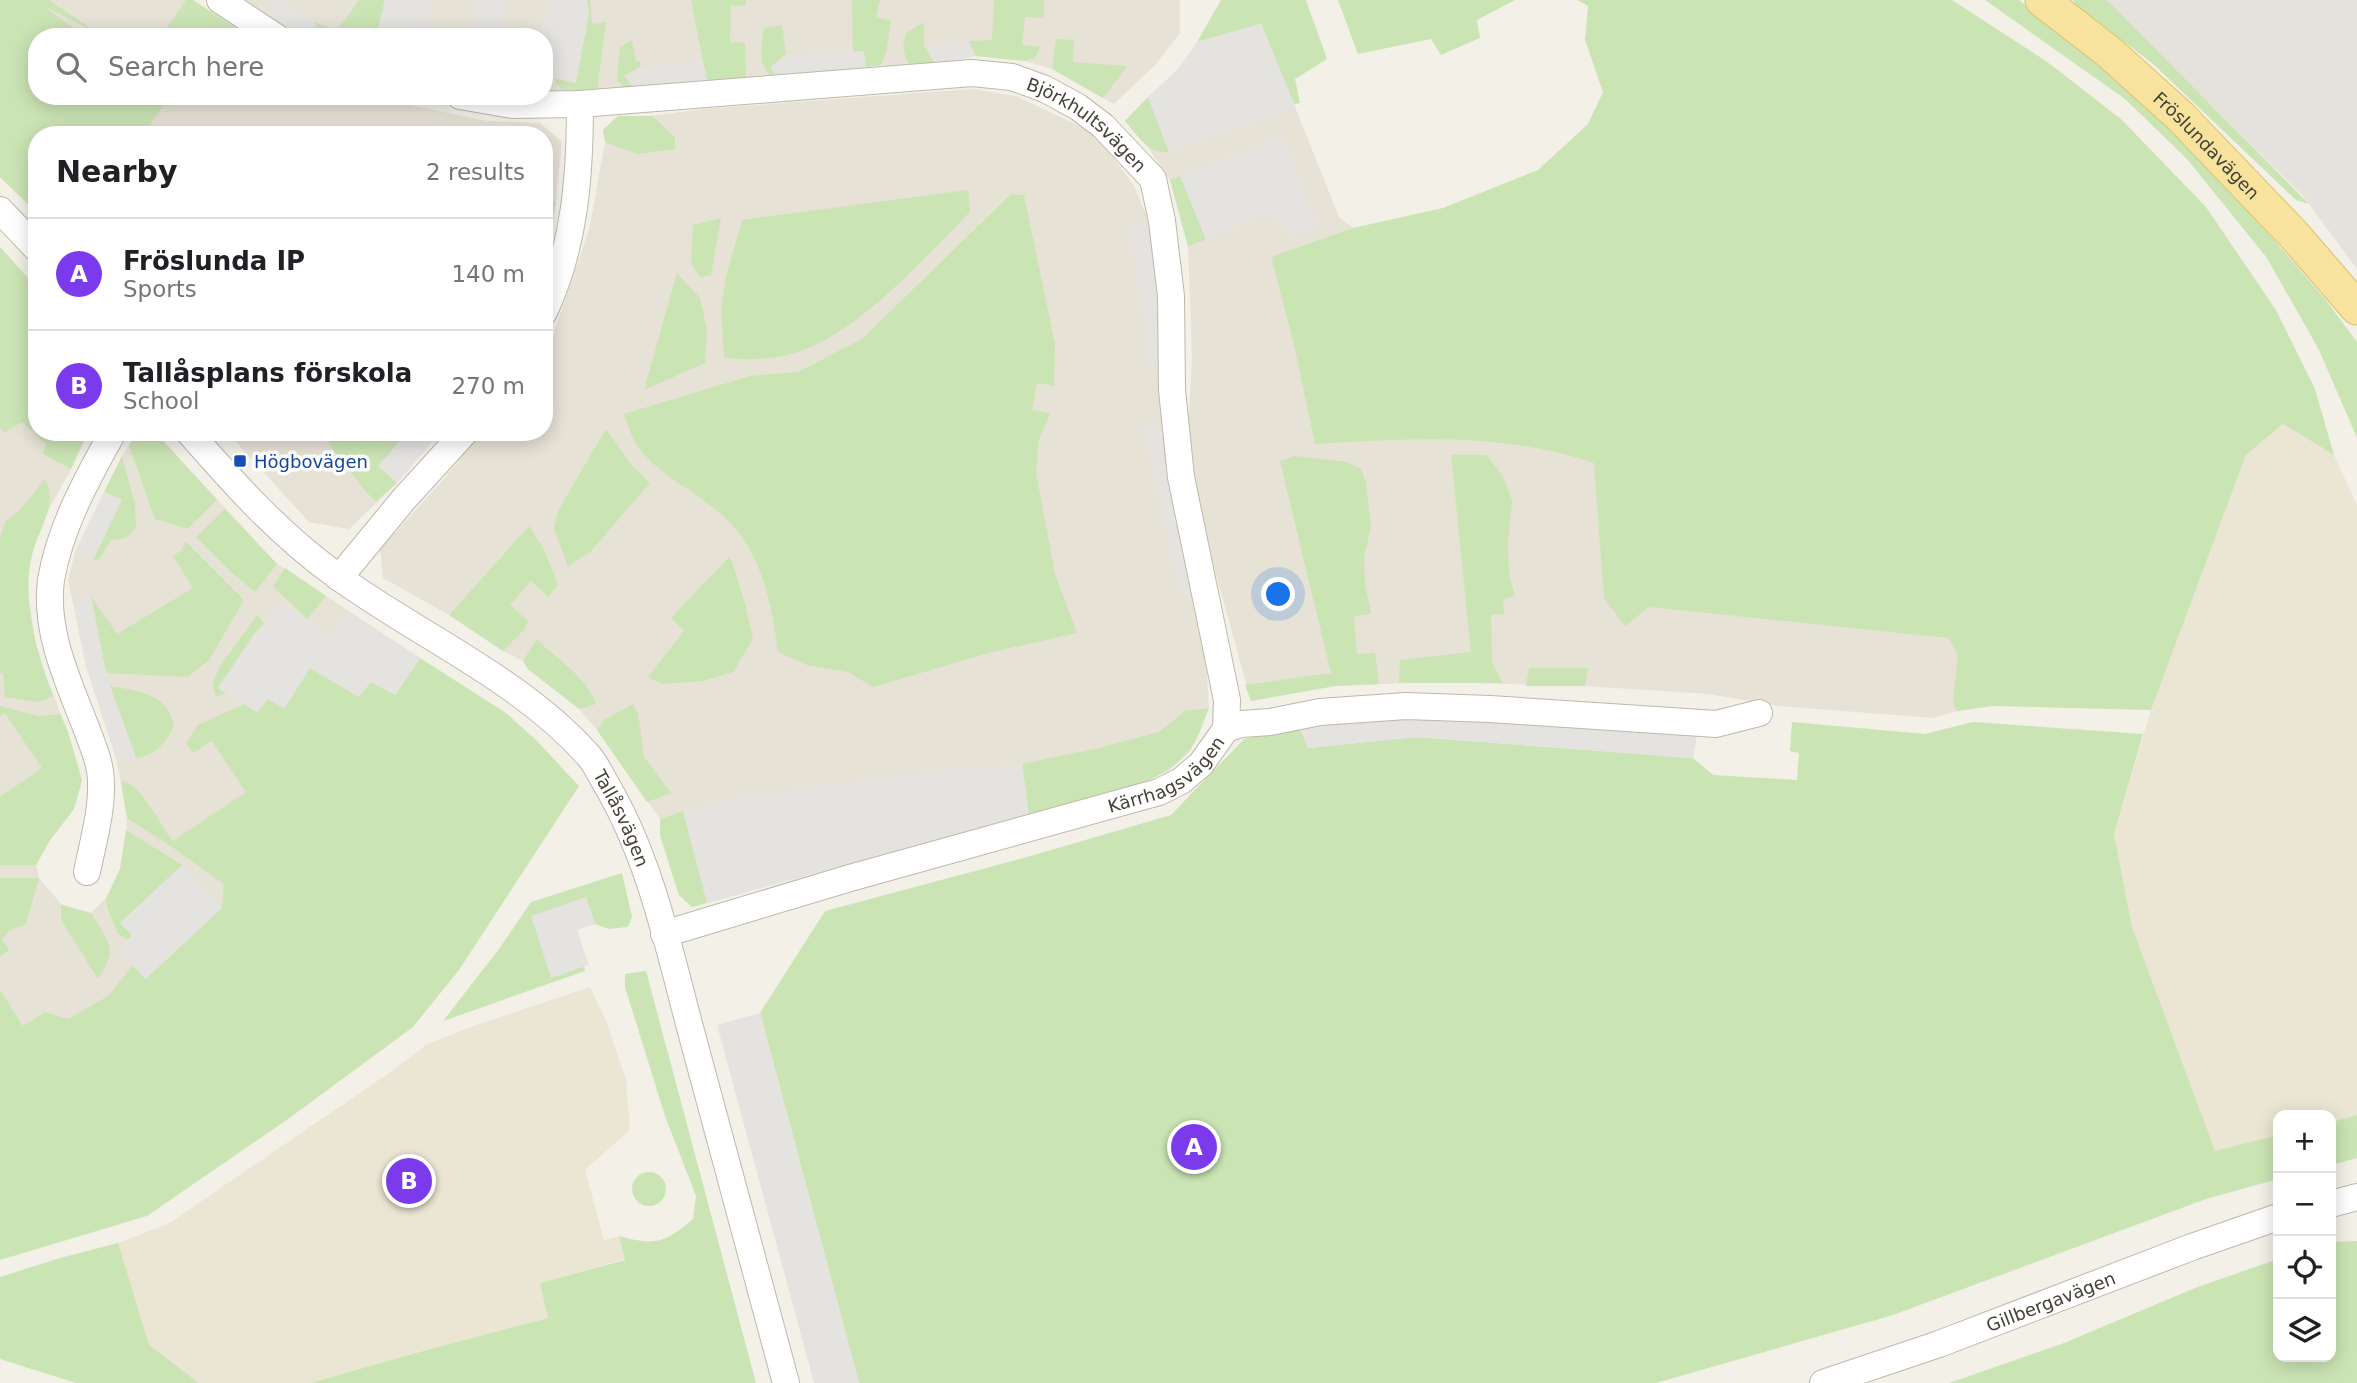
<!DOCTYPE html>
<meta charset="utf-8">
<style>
body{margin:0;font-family:"DejaVu Sans",sans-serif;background:#f2f2f2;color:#202124}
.controls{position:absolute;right:21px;bottom:21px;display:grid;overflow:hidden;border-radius:14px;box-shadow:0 4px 18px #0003}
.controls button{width:63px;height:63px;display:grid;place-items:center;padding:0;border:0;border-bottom:2px solid #e0e0e0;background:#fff;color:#202124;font:35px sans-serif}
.you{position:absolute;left:1279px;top:595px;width:24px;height:24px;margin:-18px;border:5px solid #fff;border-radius:50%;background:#1a73e8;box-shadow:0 0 0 10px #1a73e833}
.badge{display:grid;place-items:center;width:46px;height:46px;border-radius:50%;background:#7c3aed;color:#fff;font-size:23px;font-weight:700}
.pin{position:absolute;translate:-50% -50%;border:4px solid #fff;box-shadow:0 2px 7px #0006}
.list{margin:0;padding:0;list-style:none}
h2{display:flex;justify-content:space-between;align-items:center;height:91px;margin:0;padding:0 28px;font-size:30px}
h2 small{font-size:23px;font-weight:400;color:#757577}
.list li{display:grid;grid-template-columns:46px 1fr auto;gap:21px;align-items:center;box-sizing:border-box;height:112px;padding:0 28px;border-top:2px solid #e0e0e0}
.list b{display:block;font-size:26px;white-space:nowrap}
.list p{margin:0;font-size:23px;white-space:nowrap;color:#757577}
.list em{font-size:23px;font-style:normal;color:#757577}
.icon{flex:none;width:38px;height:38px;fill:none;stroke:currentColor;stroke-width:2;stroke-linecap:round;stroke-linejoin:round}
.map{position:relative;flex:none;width:2357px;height:1383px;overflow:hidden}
.search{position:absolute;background:#fff;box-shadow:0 4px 18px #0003;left:28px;top:28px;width:525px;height:77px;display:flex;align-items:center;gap:18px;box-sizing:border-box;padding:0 24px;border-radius:28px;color:#757577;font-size:26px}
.panel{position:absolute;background:#fff;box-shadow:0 4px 18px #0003;left:28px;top:126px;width:525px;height:315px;border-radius:28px}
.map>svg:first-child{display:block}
.residential{fill:#e6e2d6}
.industrial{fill:#e5e2dd}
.education{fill:#ebe6d3}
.green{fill:#cbe4b4}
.parking{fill:#e4e3df}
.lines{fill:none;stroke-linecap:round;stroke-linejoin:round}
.minor-casing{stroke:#beb8ab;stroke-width:28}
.major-casing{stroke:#dbc16d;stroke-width:35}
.minor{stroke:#fff;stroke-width:26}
.major{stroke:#f7e39d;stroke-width:33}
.transit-dot{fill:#1a4fb4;stroke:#fff;stroke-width:2.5}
.labels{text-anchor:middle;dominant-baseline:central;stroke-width:7;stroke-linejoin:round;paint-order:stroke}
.street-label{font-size:18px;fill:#464137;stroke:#fff}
.transit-label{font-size:18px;fill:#164399;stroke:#fff;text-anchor:start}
</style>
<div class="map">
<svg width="2357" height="1383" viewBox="0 0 2357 1383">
<rect width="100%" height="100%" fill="#f3f0e8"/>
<g class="residential">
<polygon points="0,0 193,0 250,37 37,37 37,96 382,96 405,104 487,121 540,123 562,142 556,202 544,262 544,135 37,135 37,213 0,177"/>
<polygon points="240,0 1180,0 1180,33 1155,65 1114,104 1052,69 1025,61 976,56 911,68 881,65 777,79 768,75 630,92 544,90 544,37 302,37"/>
<polygon points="1197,42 1294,104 1339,217 1353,228 1271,258 1295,348 1607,451 1991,637 1992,706 1958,711 1933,718 1779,706 1708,694 1585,686 1435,682 1335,686 1251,701 1201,520 1188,434 1192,358 1188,246 1170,180 1147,146 1125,121 1179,68"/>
<polygon points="973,89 1016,96 1096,134 1134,186 1152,229 1206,656 1209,708 1190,751 1167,772 1077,804 1029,814 692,907 679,895 660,835 660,819 597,730 579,709 528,669 523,661 503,651 449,615 383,578 380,549 444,479 481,432 544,432 544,350 552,339 590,226 605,142 603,130 618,116 652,116 702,109"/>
<polygon points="0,247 37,288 37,432 88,432 71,469 49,509 33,549 26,578 37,653 68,732 82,780 74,809 50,840 36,865 39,878 61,904 91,913 106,898 120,869 125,846 127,818 117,761 86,666 68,580 75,552 122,456 137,433 155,432 277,564 420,658 248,893 119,1023 0,1039"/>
<polygon points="227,432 441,432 397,483 349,529 309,522"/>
</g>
<polygon class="industrial" points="2105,0 2357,0 2357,269 2303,196"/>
<g class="education">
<polygon points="2283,424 2334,455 2357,505 2357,1115 2331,1122 2331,1115 2278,1115 2278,1135 2215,1152 2132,927 2114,834 2151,710 2246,455"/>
<polygon points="590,987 605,1018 626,1079 630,1130 585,1170 604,1240 619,1236 625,1259 540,1283 549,1318 436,1347 310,1383 199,1383 147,1344 118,1243 168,1224 389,1073 427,1044 482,1023"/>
</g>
<g class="green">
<polygon points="0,0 49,0 99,34 42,5 85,37 37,37 37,96 169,96 144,135 37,135 37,213 0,177"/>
<polygon points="186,0 193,0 250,37 161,37"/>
<polygon points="359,0 385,0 376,37 317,37 315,22 337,31"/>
<polygon points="587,0 590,0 592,24 606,22 597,90 563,90 556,84 555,78 575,83 589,14"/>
<polygon points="691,0 746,0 746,6 731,5 730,42 745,43 746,78 707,81"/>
<polygon points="852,0 880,0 876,17 891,21 886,53 881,65 866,67 864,52 853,52"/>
<polygon points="994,0 1044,0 1044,18 1025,17 1022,45 1040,47 1035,58 1025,61 976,56 968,41 992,40"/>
<polygon points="1221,0 1306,0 1327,59 1295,79 1300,103 1294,104 1261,24 1197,42"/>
<polygon points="1338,0 1515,0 1477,20 1480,38 1441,55 1431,39 1358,54"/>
<path d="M1577 0H1952L2046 61 2121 119 2206 207 2276 310 2315 389 2334 455 2283 424 2246 455 2151 710 1992 706 1957 711 1953 702 1958 655 1948 638 1649 607 1625 626 1604 598 1594 463C1506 432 1407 438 1315 444L1295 349 1271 257 1353 228 1443 208 1538 170 1588 124 1603 92 1585 40 1588 6Z"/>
<polygon points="1985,0 2019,0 2127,87 2231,190 2325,299 2357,342 2357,438 2319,350 2267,258 2187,159 2125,99"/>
<polygon points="2073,0 2105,0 2111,4 2309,204 2296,200 2152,63 2075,4"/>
<path d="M924 22V46L935 64 911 68C904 55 901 47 906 33Z"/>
<path d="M782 25 786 54 771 67 777 79C756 70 761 47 764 28Z"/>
<polygon points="1056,39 1074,40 1073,62 1127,66 1103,98 1052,69"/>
<polygon points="632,40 636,61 640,61 641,66 625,76 637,91 630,92 617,81 620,47"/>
<path d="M1148 97 1169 152C1148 154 1137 135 1125 121Z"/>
<polygon points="618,116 652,116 675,137 675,149 637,154 605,142 603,130"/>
<polygon points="1180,176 1207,239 1188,246 1170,180"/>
<path d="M968 190 970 212C926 257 854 337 794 353 771 360 747 360 724 358L721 308 726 277 742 220Z"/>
<path d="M1011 194 1024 195 1055 345 1054 386 1037 383 1032 410 1050 413 1038 443 1036 473 1055 574 1077 633 992 652 873 687 848 672 807 665 778 652C771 599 761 548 719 512 693 490 660 476 639 448 632 439 628 425 624 414L750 376 798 372 862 339Z"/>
<polygon points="544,201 556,202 549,242 544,240"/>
<polygon points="721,218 711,275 700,277 691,263 693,225"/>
<polygon points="0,247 37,288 37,432 88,432 71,469 43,454 46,444 22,422 4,433 0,427"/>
<polygon points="677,273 700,298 707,330 705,363 644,390"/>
<polygon points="606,429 632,466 650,483 591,551 568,567 554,528 558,511"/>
<polygon points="155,432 217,500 187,529 155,519 129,445 137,433"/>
<polygon points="320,432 408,432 378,466 397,483 376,501 365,491"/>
<polygon points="1451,455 1486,455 1503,476 1512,501 1508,540 1509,574 1515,596 1503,599 1504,614 1491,615 1492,663 1503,683 1399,683 1400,660 1471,652"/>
<polygon points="122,456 135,505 136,528 126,538 111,540 99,559 93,560 122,500 104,492"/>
<polygon points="1294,456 1347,462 1361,469 1366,483 1371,528 1364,556 1365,584 1371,614 1354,616 1357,654 1375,653 1379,684 1335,686 1251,701 1245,685 1331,673 1280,461"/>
<path d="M45 479C59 506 38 528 32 555 21 602 37 652 53 696L38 702 5 697 3 673H0V538L5 522 21 509Z"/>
<polygon points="225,509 277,564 255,592 232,573 196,537"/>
<polygon points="529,526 544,550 558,584 549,597 531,581 510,605 528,621 524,630 503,651 449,615"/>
<polygon points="185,541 244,600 209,660 188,677 106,673 91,596 117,634 193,588 173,556 182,550"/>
<polygon points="730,556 744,600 753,639 733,672 703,681 662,684 648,677 684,631 671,618"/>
<polygon points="285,568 326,596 307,619 273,586"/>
<polygon points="257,615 264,623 218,688 226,693 216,697 213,683 220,666"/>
<path d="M537 639C557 661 585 674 596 704L579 709 528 669 523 661Z"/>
<path d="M420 658 506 713 536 740 579 786 459 970 413 1027 288 1119 147 1216 0 1260V990L23 1026 45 1012 68 1019 108 996 133 965 146 979 222 908 224 884 172 847 127 818 121 781C141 783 160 825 173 841L246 792 212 741 193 753 186 743 198 725 244 704 257 712 268 699 310 668 359 697 371 681 395 695Z"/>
<polygon points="1529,668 1588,668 1585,686 1526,686"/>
<path d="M110 686C139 691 167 693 174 726 166 743 155 755 136 758Z"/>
<polygon points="633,704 638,713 644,757 671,793 647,802 597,730 604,720"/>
<polygon points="0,706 39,716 60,714 68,732 82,780 74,809 50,840 36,865 0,865 0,797 42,768 5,713 0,716"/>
<path d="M1209 708C1203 722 1198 741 1188 752 1153 792 1079 803 1029 814L1022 764 1095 749 1159 732 1185 711Z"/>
<polygon points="1792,722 1925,734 1973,722 2143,734 2114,834 2132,927 2215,1151 2278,1135 2278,1179 2206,1199 1893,1315 1656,1383 859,1383 760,1013 825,911 1027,857 1171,815 1244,739 1300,728 1308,748 1416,737 1693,758 1713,775 1797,780 1799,753 1790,751"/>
<polygon points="683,811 707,903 692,907 679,895 660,835 660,819"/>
<polygon points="126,830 182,865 121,922 132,936 128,940 118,934 107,907 106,899 120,869"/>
<polygon points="622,873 632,917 628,927 609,929 595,924 586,898 551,977 584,966 585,971 443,1021 499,949 531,902"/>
<polygon points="0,878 39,878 26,924 9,931 2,939 9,950 0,957"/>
<path d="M61 905 91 913C109 943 119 947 98 979L61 920Z"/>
<path d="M646 971 756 1383H310L437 1347 548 1318 540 1283 625 1260 619 1236C655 1246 665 1243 693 1219L696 1196 665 1116 625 987V974Z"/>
<polygon points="2357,1115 2357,1158 2331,1165 2331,1122"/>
<circle cx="649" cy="1189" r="17"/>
<polygon points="2357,1241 2357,1383 1949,1383 2064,1343 2195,1288 2278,1259 2278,1357 2331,1357 2331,1242"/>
<polygon points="118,1243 149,1345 199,1383 76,1383 0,1359 0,1277 60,1258"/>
</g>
<g class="parking">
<polygon points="270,0 279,0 315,22 317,37 302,37 268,21"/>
<polygon points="385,0 433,0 428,23 469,32 478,0 506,0 498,37 376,37"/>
<polygon points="548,0 587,0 589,14 576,83 555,78 544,79 544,37 539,37"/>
<polygon points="1261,24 1296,108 1169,152 1148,97 1179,68 1197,42"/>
<polygon points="968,41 976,56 935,64 924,46"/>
<polygon points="864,51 866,67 777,79 771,67 786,54"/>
<polygon points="703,61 707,81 637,91 624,76 641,66"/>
<polygon points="1283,135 1318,225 1295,237 1264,215 1206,240 1180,176"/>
<polygon points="1129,220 1152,229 1166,373 1148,363"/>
<polygon points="1142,424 1167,431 1194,602 1179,593"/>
<polygon points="408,432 441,432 397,483 378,466"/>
<polygon points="104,492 122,500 93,560 75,552"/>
<polygon points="91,596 107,678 136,758 117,761 86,666 73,598"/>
<polygon points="285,601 328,638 346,611 420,658 395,695 371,682 359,697 310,668 284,709 268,699 257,712 218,688 254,634"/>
<polygon points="1424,714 1512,720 1697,736 1693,758 1416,737 1308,748 1300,728"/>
<polygon points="1022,764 1029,814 707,903 683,811 747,795 949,769"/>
<polygon points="182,865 222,908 145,979 118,949 132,936 120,923"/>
<polygon points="586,897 595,924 577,930 589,965 551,978 531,916"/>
<polygon points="760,1013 859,1383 814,1383 717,1025"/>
</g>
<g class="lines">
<g class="minor-casing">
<g id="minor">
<polyline points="220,0 276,37"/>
<path id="s1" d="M460 96 513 105 580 104 972 73 1012 77 1045 89 1078 107 1103 126 1153 179 1162 221 1171 296 1172 390 1181 477 1227 700 1226 729"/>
<polyline points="0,210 37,249"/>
<path d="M544 312C575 246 580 176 580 104"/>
<path id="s2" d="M189 432C235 485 280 535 337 576 418 635 520 679 587 754 595 762 600 774 606 784 651 860 669 950 692 1035 723 1151 755 1267 786 1383"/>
<polyline points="339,578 404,499 465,432"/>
<path d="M87 872C93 842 102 812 101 782 101 765 93 746 87 730 69 683 44 632 51 580 60 527 87 479 113 432"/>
<path id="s3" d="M664 934 850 878 1159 792 1181 781 1201 764 1226 729 1241 724 1270 722 1320 712 1406 706 1490 709 1716 724 1759 713"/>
<polyline points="2331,1204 2357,1197"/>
<path id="s4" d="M1823 1383 1939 1344 2192 1247 2278 1217"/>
</g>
</g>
<g class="major-casing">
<g id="major">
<path id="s5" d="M2042 0 2109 52 2181 117 2294 235 2357 308"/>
</g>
</g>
<use href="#minor" class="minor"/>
<use href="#major" class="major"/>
</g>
<rect class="transit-dot" x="233" y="454" width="14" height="14" rx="3.5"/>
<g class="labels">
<g class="street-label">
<text stroke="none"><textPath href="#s1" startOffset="644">Björkhultsvägen</textPath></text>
<text stroke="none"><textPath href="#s5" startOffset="220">Fröslundavägen</textPath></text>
<text stroke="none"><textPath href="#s3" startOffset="530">Kärrhagsvägen</textPath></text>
<text stroke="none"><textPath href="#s2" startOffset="588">Tallåsvägen</textPath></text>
<text stroke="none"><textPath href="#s4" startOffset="242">Gillbergavägen</textPath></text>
</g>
<g class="transit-label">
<text x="254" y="461">Högbovägen</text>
</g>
</g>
</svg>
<div class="controls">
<button>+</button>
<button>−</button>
<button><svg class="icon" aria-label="locate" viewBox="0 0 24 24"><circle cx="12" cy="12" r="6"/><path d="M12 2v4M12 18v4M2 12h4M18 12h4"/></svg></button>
<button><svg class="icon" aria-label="layers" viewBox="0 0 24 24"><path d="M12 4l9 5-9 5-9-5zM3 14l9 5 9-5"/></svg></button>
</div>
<div class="you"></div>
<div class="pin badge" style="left:1194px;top:1147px">A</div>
<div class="pin badge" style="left:409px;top:1181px">B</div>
<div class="search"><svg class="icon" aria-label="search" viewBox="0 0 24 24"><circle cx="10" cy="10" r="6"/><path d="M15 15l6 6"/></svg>Search here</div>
<section class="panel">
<h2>Nearby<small>2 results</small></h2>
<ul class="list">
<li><span class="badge">A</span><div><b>Fröslunda IP</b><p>Sports</p></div><em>140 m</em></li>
<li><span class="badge">B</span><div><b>Tallåsplans förskola</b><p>School</p></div><em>270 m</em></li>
</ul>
</section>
</div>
